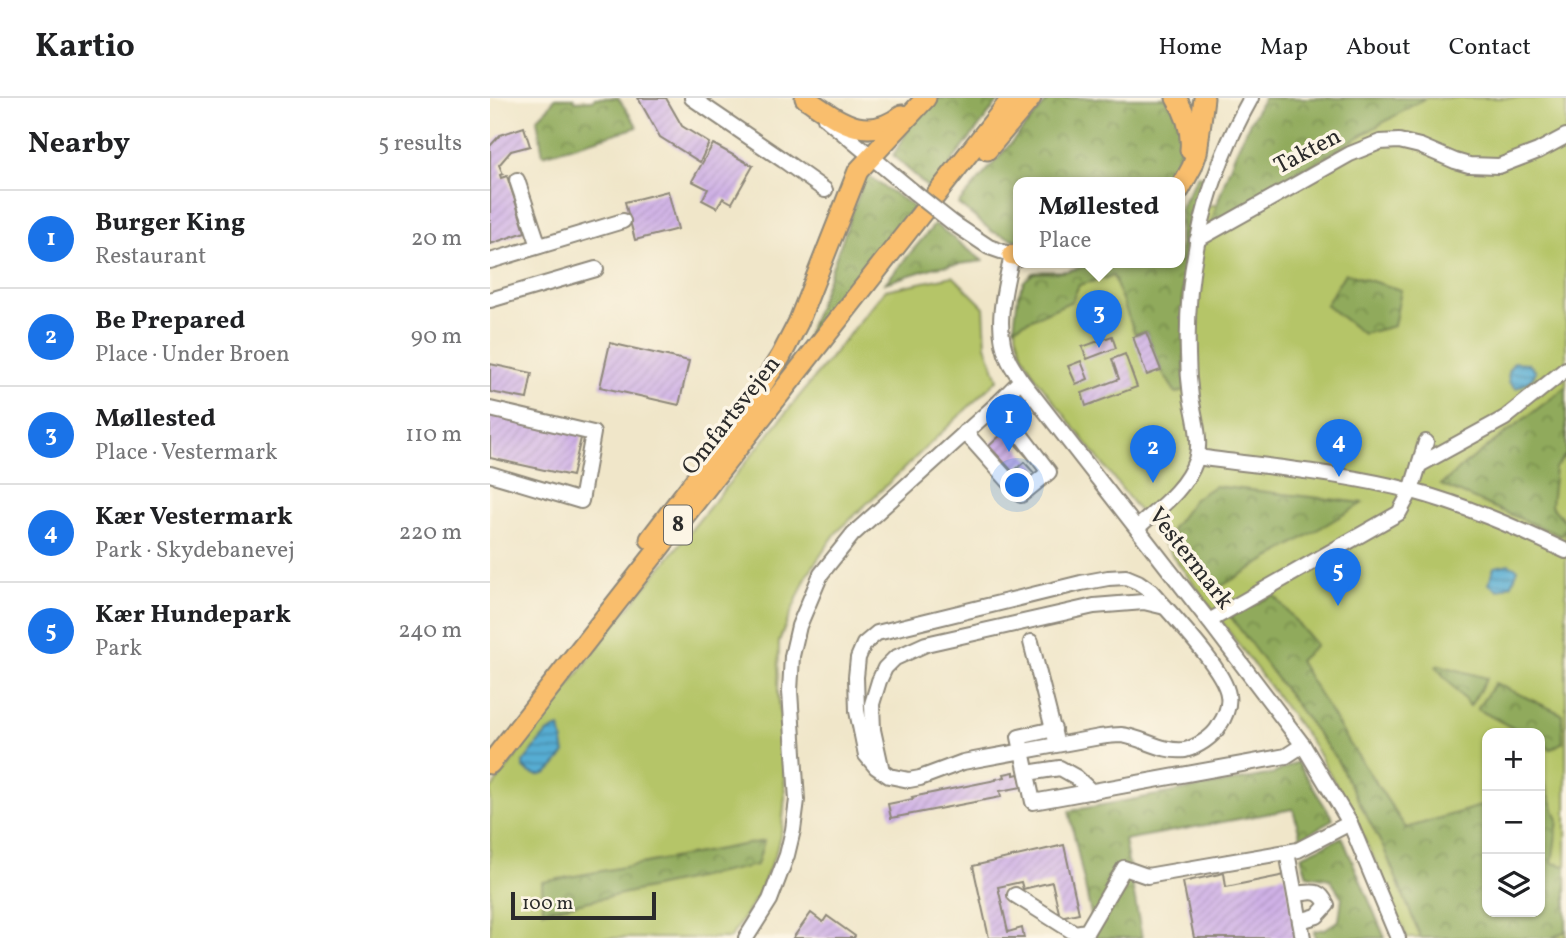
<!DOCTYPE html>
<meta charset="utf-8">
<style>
body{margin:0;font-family:Vollkorn,serif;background:#f2f2f2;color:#202124}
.controls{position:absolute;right:21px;bottom:21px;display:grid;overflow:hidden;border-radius:14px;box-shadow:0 2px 5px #0004}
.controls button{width:63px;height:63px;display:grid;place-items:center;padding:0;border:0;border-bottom:2px solid #e0e0e0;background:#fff;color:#202124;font:35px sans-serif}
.scale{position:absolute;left:21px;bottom:18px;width:145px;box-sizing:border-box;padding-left:7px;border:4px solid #2b2b2b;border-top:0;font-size:19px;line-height:24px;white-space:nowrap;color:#2b2b2b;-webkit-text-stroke:5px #fcf5e5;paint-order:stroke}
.you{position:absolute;left:528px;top:388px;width:24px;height:24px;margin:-18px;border:5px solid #fff;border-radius:50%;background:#1a73e8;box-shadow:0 0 0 10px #1a73e833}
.badge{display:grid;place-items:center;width:46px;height:46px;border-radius:50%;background:#1a73e8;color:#fff;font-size:23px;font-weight:700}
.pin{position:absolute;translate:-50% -58px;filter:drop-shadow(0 2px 4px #0008)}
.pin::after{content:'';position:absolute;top:37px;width:24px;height:21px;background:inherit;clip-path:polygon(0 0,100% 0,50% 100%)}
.popup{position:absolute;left:523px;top:79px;width:172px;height:91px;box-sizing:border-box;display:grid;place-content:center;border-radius:14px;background:#fff;filter:drop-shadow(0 2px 5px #0005);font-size:23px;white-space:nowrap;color:#757577}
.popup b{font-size:26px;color:#202124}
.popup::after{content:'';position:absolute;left:50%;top:100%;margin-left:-14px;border:14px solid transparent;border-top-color:#fff}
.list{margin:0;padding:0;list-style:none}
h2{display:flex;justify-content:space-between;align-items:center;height:91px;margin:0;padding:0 28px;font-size:30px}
h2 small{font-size:23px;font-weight:400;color:#757577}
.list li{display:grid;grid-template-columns:46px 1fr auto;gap:21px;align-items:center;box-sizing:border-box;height:98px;padding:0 28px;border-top:2px solid #e0e0e0}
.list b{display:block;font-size:26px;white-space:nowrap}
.list p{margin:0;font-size:23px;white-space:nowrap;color:#757577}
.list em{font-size:23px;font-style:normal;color:#757577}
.icon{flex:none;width:38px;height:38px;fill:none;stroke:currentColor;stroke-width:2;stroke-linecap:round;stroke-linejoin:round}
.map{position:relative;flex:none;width:1076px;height:840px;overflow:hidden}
header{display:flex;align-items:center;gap:42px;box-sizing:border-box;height:98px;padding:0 35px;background:#fff;border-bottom:2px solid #e0e0e0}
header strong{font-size:33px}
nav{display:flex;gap:38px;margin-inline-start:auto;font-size:24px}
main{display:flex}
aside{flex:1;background:#fff}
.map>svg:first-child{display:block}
.green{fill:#b5c568;stroke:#70784a;stroke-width:2;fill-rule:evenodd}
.forest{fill:url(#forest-crowns);stroke:#5e6a44;stroke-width:2}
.water{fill:url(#water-rules);stroke:#416c7f;stroke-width:2}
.building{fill:url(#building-hatch)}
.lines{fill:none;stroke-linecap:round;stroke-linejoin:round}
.minor-casing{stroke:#8e887a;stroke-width:18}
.highway-casing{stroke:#8e887a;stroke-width:23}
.minor{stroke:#fff;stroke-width:14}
.highway{stroke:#f9be6d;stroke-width:19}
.minor-bridge-casing{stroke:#8e887a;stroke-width:18;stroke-linecap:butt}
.minor-bridge{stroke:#fff;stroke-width:14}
.labels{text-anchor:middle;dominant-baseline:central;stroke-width:7;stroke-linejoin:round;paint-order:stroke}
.shield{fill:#fcf5e5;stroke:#6a6863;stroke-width:2}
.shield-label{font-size:23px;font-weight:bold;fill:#2b2b2b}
.street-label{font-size:24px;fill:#2b2b2b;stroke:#fcf5e5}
</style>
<header>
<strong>Kartio</strong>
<nav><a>Home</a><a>Map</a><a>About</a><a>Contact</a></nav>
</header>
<main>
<aside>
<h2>Nearby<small>5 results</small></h2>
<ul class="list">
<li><span class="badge">1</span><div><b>Burger King</b><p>Restaurant</p></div><em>20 m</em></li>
<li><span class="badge">2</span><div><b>Be Prepared</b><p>Place · Under Broen</p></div><em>90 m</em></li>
<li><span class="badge">3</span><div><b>Møllested</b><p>Place · Vestermark</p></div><em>110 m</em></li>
<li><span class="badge">4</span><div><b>Kær Vestermark</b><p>Park · Skydebanevej</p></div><em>220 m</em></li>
<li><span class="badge">5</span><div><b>Kær Hundepark</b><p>Park</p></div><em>240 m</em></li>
</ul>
</aside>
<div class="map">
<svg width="1076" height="840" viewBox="0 0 1076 840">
<defs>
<pattern id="forest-crowns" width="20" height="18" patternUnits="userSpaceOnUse" patternTransform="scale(1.75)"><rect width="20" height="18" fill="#90aa5c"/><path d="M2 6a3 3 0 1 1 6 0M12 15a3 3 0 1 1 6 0" fill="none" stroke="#768b4c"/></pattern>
<pattern id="water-rules" width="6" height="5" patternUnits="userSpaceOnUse" patternTransform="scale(1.75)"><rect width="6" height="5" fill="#57add3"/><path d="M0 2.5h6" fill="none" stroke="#488dab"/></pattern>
<pattern id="building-hatch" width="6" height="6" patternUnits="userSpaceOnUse" patternTransform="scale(1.75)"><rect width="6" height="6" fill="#cfb1e6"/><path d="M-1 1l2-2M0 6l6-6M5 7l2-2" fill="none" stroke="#b298c5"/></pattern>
</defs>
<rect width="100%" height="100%" fill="#fcf5e5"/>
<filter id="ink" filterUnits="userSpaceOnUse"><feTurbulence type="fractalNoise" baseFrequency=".0143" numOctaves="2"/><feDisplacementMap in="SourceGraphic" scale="14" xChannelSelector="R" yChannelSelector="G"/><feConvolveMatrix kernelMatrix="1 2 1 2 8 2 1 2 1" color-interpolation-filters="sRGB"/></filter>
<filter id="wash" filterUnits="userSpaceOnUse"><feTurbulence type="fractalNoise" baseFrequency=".00686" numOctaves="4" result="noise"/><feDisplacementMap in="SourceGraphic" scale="28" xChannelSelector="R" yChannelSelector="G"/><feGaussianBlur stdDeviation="1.57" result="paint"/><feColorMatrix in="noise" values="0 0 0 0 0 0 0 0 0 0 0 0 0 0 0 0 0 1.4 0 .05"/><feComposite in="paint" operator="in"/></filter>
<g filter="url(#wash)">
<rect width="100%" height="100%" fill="#f0e6c9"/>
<g class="green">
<path d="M925 0H1076V840H917L886 765 854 701 824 648 656 422 546 280 533 257 526 235 527 216 531 189 542 175 552 173H592L690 164 693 110 744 105ZM997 635H1050V814H997Z"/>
<polygon points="463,178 494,209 496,247 508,281 346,435 317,477 289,543 288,595 294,656 295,699 292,730 286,754 269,796 240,840 0,840 0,693 126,525 395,192"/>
</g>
<g class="forest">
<polygon points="65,0 84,0 85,3 104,2 105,0 128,0 148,29 53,57 47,21 59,9"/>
<polygon points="448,0 511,0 440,92 403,57 421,27"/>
<polygon points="560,0 679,0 692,30 690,65 682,84 528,84 528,143 503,134 468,106"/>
<path d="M774 0H935L721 126C734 82 749 39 774 0Z"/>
<polygon points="376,77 424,109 314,246"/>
<polygon points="708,77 715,79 698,149 693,198 695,293 686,295 671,272 656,234 645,236 623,178 589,187 582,203 524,229 528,197 534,183 544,175 572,174 613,164 690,164 690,110"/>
<polygon points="445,126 493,163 445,169 395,185"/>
<polygon points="855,175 911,192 904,228 873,236 836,207"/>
<polygon points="1076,289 1076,356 1065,370 1061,408 1076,424 1076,431 1071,438 951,387 975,366"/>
<polygon points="725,388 873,405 723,493 681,432 704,401"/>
<polygon points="784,497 826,547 809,563 860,646 916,730 997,706 997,814 1050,814 1050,686 1054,684 1068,722 1062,765 1076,768 1076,833 1062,840 931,840 894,751 847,662 740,518"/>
<polygon points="949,567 997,580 980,608 946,569"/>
<polygon points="1005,585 1072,616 1073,644 1061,651 1050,645 1050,635 1032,635 987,611"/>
<polygon points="807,664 843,721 811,741 803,711 634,742 652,840 606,840 579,713 783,676"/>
<polygon points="852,739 895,840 825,840 824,833 835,831 849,822 852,800 840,781 817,777 811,758"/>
<polygon points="274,743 267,767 53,813 52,784"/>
</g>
<g class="water">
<path d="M1024 264 1038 265 1046 273C1043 282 1035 287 1026 290L1019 284 1018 273Z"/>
<polygon points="1019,466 1028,471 1022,486 1008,492 999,486 1004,469"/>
<path d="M70 629 75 655C63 671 52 688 33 669V664C45 652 52 633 70 629Z"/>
</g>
<g id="blocks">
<g class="building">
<polygon points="148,0 176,0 192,28 219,45 210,64 170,39"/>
<polygon points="34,29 40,48 21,53 9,67 13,76 10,77 11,80 17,78 35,134 0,146 0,48 10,37"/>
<polygon points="223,46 263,68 242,105 233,100 227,110 212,102 218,91 202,83"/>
<polygon points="178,93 188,131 145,142 135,104"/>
<polygon points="656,234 671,272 657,277 643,239"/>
<polygon points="622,238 626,250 597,261 592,249"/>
<polygon points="120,245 199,263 189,307 110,289"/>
<polygon points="635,256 647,289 596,308 592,295 629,281 622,261"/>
<polygon points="591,263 598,281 586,286 578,268"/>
<polygon points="0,266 42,275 37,301 0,294"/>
<polygon points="0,315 92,336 82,378 0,360"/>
<polygon points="514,334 550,373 546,377 534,364 523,374 499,348"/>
<polygon points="524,674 524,677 529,676 532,689 510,693 511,699 401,720 398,706 423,701 422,699 506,682 506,681 515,679 514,676"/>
<polygon points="574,747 589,815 570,819 562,784 533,791 531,784 508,789 518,834 532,830 534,840 499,840 483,768"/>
<polygon points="734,775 736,789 795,777 808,840 704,840 693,784"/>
<polygon points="321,815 333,824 337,818 365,838 364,840 303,840"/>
</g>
</g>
</g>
<g filter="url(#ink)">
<use href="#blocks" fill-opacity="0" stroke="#8e887a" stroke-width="2"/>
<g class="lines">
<g class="minor-casing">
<g id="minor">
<polyline points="202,0 293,62 335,92"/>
<polyline points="335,20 425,95"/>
<polyline points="27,82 49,148"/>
<path d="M463 125 499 149 522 157C515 190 503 231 519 263 522 269 527 276 531 282L719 523 813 647 860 725 908 840"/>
<polyline points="707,142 860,56 890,44 909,43 930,48 965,63 979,67 1009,68 1048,53 1076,38"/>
<polyline points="0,163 133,123"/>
<polyline points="0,202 106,171"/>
<polyline points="0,311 103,335 91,403 0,376"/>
<polyline points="475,334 531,397 559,374 507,306"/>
<path d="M707 359C779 369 852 375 922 393 975 407 1027 430 1076 453"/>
<polyline points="929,367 1015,320 1076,271"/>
<path d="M647 430C669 410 696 391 706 362 712 343 704 318 701 299 699 285 698 270 698 256 695 166 717 78 761 0"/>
<path d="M636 479 648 484 661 493C680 515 735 572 738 597 740 608 735 619 729 628 723 639 707 649 695 652 673 655 652 639 631 637 624 637 617 638 610 639L473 664 430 680 419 682 399 678 386 669 376 657 367 613 366 579 368 560 374 546 387 535 591 485 618 480Z"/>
<polyline points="719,523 909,415 921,393 936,344"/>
<polyline points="541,544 565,639"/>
<polyline points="564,631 529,639 543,704 796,658 813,647"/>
<polyline points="392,673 383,632 382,606 389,583 395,570 405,560 436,546 604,508 654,504 675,509"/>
<polyline points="537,675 570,670 586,679 602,694"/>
<polyline points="797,754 813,840"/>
<path d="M805 796C821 795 829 789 837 807L827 818 810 823"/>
<polyline points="525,797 585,835 597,833 634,770 657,778 808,752 860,725"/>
<polyline points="256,840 280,802 297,757 303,732 307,702 300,593 302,558 309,528 331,476 363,436 507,306 531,282"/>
</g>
</g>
<g class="highway-casing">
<g id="highway">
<path d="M315 0C347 21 375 46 412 17"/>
<path d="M686 0C696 16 702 33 700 52"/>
<polyline points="497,52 541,0"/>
<polyline points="690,91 702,69 707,55 714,0"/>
<polyline points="522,157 528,158"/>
<polyline points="160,441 244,331 291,258 308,225 368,73 436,0"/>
<polyline points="0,666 522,0"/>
</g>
</g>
<use href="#minor" class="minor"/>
<use href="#highway" class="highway"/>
<g class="minor-bridge-casing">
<polyline id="minor-bridge" points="425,95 463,125"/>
</g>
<use href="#minor-bridge" class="minor-bridge"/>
</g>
</g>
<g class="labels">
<rect class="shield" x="174" y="407.5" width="28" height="39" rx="5"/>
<g class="shield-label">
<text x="188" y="427">8</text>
</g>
<g class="street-label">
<text transform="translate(818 54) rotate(-28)">Takten</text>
<text transform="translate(242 318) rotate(-52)">Omfartsvejen</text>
<text transform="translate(700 461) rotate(52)">Vestermark</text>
</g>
</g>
</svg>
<div class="controls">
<button>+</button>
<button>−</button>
<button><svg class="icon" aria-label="layers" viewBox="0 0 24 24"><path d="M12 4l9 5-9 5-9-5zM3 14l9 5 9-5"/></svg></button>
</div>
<div class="scale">100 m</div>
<div class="you"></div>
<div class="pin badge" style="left:519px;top:354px">1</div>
<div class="pin badge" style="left:663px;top:385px">2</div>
<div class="pin badge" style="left:609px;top:250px">3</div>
<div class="popup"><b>Møllested</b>Place</div>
<div class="pin badge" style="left:849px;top:379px">4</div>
<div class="pin badge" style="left:848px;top:508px">5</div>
</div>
</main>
